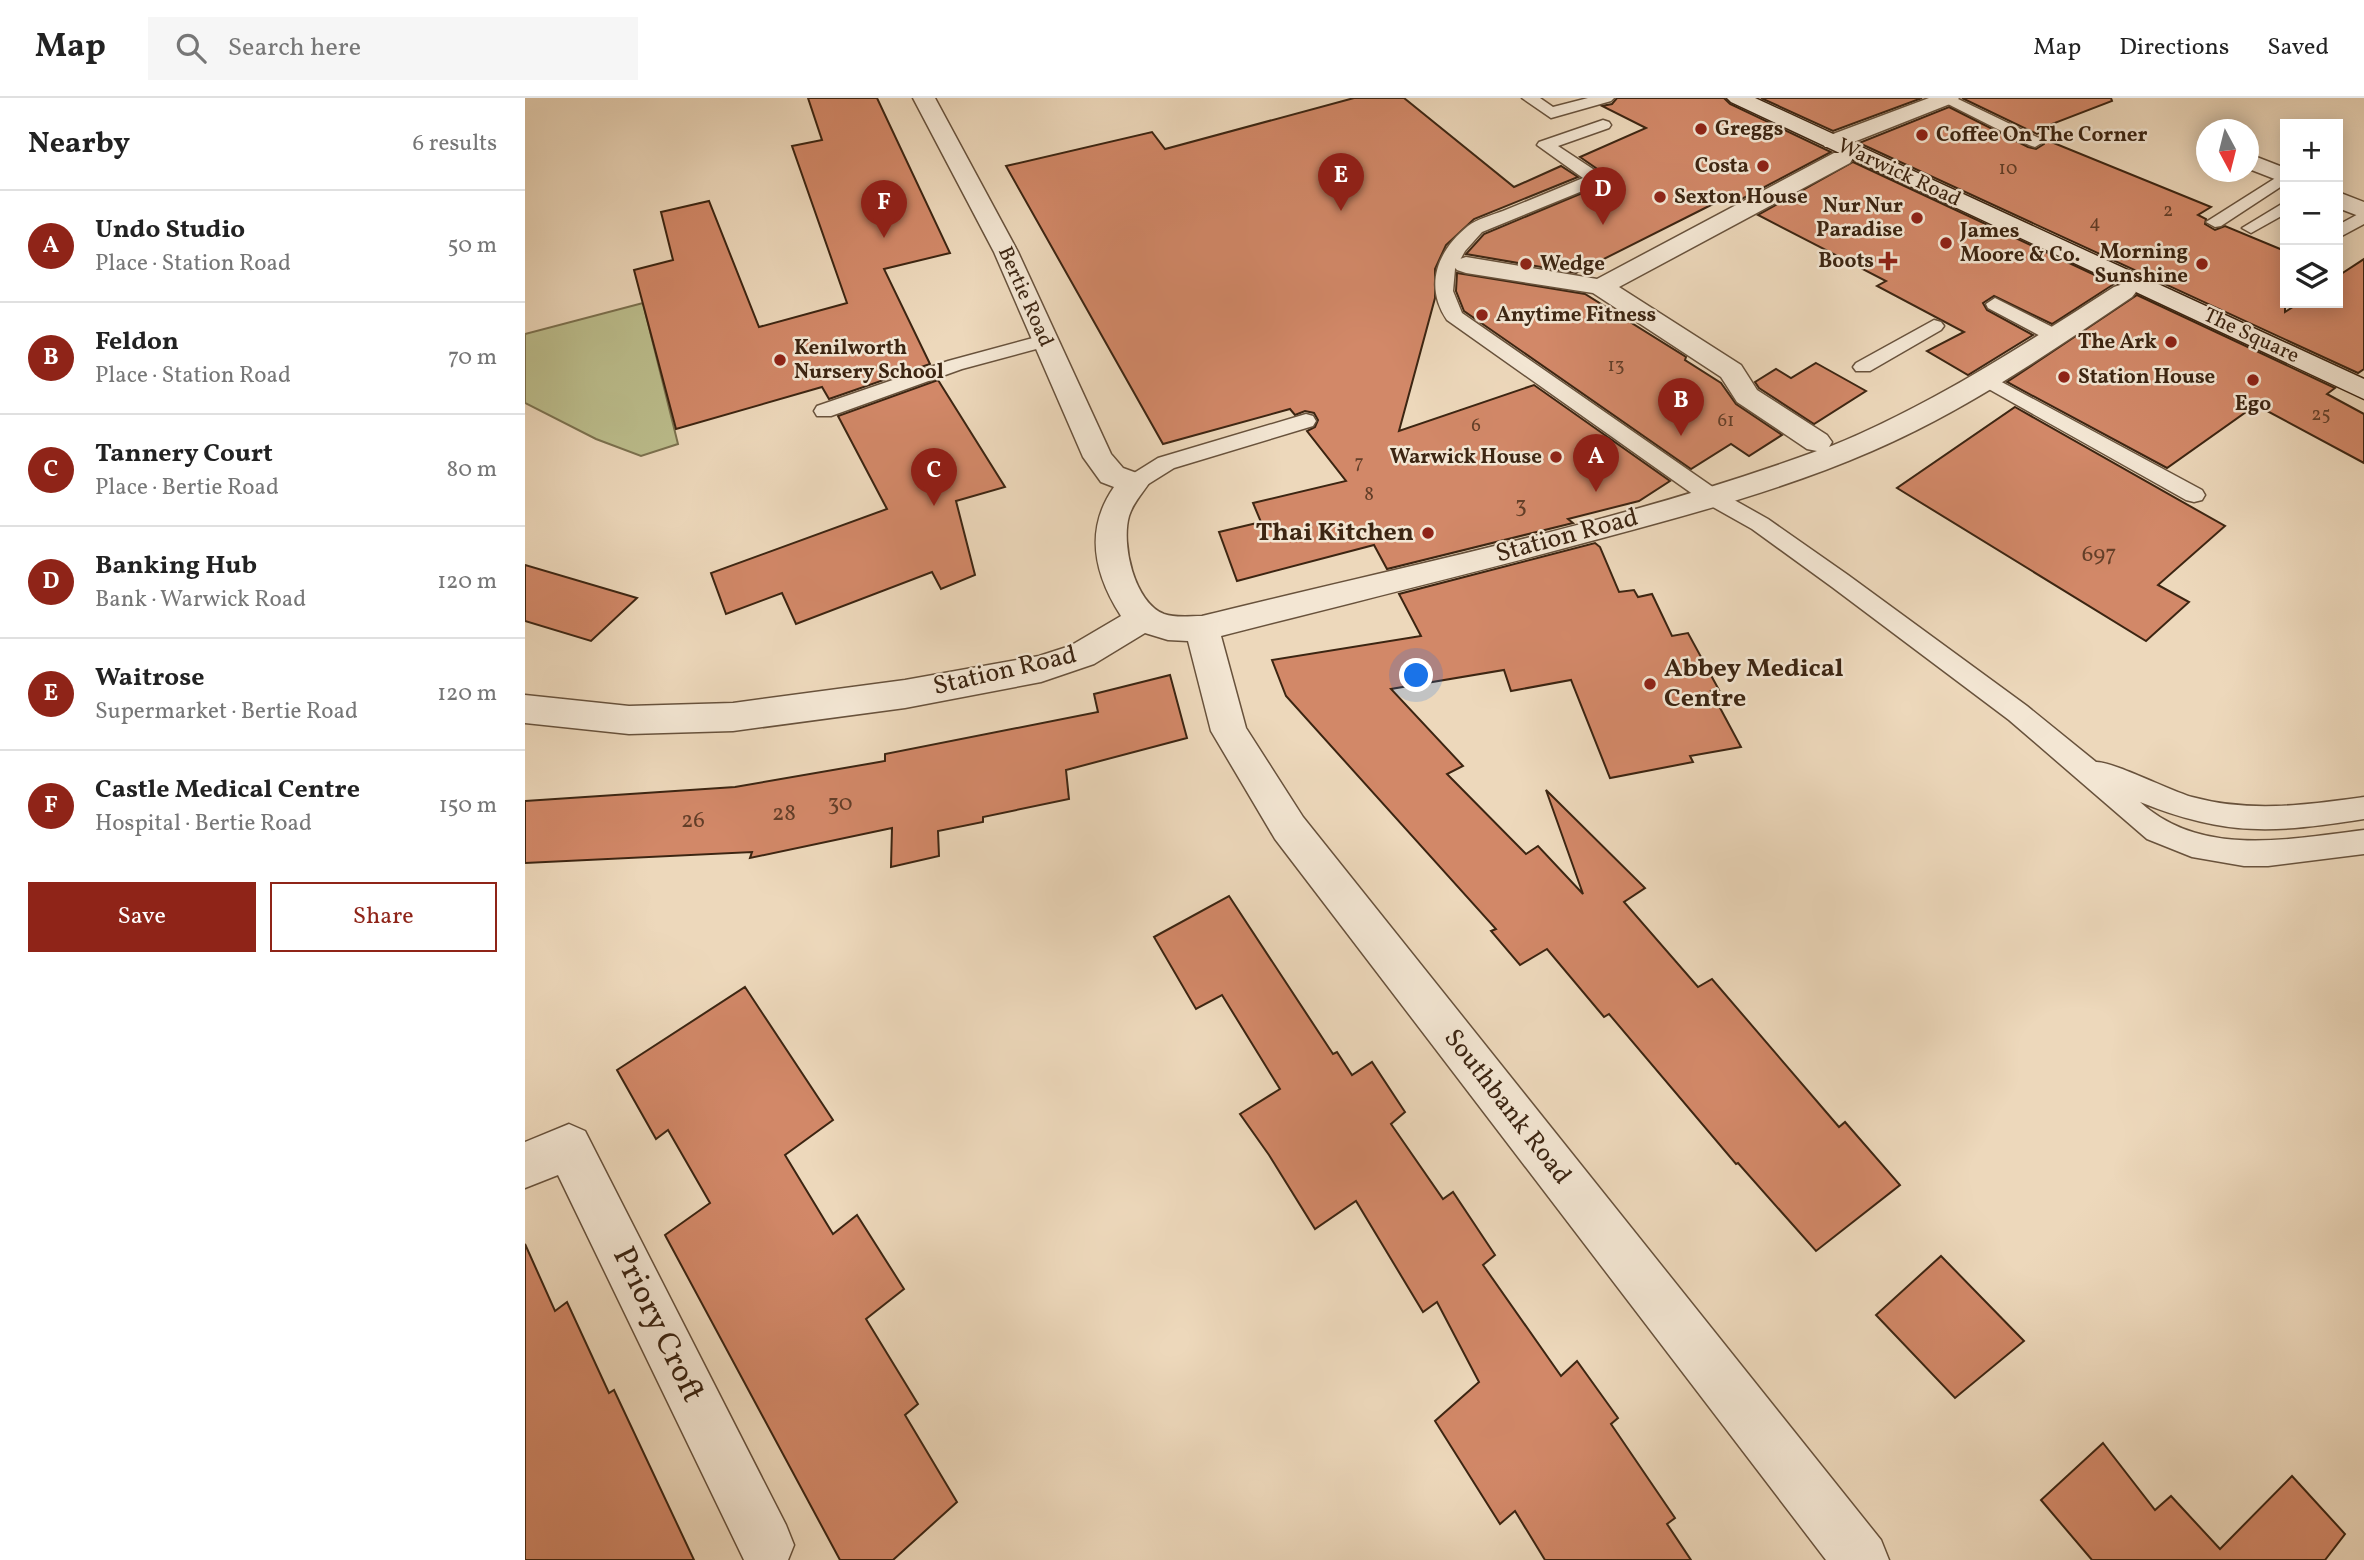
<!DOCTYPE html>
<meta charset="utf-8">
<style>
body{margin:0;font-family:Vollkorn,serif;background:#f6f6f6;color:#222}
.controls{position:absolute;right:21px;top:21px;display:grid;overflow:hidden;border-radius:0px;box-shadow:0 4px 18px #0003}
.controls button{width:63px;height:63px;display:grid;place-items:center;padding:0;border:0;border-bottom:2px solid #e0e0e0;background:#fff;color:#222;font:35px sans-serif}
.compass{position:absolute;left:1671px;top:21px;width:63px;height:63px;border-radius:50%;background:#fff;box-shadow:0 4px 18px #0003;rotate:173deg}
.you{position:absolute;left:892px;top:578px;width:24px;height:24px;margin:-18px;border:5px solid #fff;border-radius:50%;background:#1a73e8;box-shadow:0 0 0 10px #1a73e833}
.badge{display:grid;place-items:center;width:46px;height:46px;border-radius:50%;background:#8f2418;color:#fff;font-size:23px;font-weight:700}
.pin{position:absolute;translate:-50% -58px;filter:drop-shadow(0 2px 4px #0008)}
.pin::after{content:'';position:absolute;top:37px;width:24px;height:21px;background:inherit;clip-path:polygon(0 0,100% 0,50% 100%)}
.list{margin:0;padding:0;list-style:none}
h2{display:flex;justify-content:space-between;align-items:center;height:91px;margin:0;padding:0 28px;font-size:30px}
h2 small{font-size:23px;font-weight:400;color:#767676}
.list li{display:grid;grid-template-columns:46px 1fr auto;gap:21px;align-items:center;box-sizing:border-box;height:112px;padding:0 28px;border-top:2px solid #e0e0e0}
.list b{display:block;font-size:26px;white-space:nowrap}
.list p{margin:0;font-size:23px;white-space:nowrap;color:#767676}
.list em{font-size:23px;font-style:normal;color:#767676}
.actions{display:flex;gap:14px;padding:21px 28px}
.actions a{flex:1;padding:16px 0;border:2px solid #8f2418;border-radius:0px;text-align:center;font-size:24px;color:#8f2418}
.actions .main{background:#8f2418;color:#fff}
.icon{flex:none;width:38px;height:38px;fill:none;stroke:currentColor;stroke-width:2;stroke-linecap:round;stroke-linejoin:round}
.map{position:relative;flex:none;width:1839px;height:1462px;overflow:hidden}
header{display:flex;align-items:center;gap:42px;box-sizing:border-box;height:98px;padding:0 35px;background:#fff;border-bottom:2px solid #e0e0e0}
header strong{font-size:33px}
nav{display:flex;gap:38px;margin-inline-start:auto;font-size:24px}
.search{width:490px;height:63px;background:#f6f6f6;display:flex;align-items:center;gap:18px;box-sizing:border-box;padding:0 24px;border-radius:0px;color:#767676;font-size:26px}
main{display:flex}
aside{flex:1;background:#fff}
.map>svg:first-child{display:block}
.green{fill:#bcbe8d;stroke:#7c7250;stroke-width:2}
.building{fill:#d28868;stroke:#3c2512;stroke-width:2}
.lines{fill:none;stroke-linecap:round;stroke-linejoin:round}
.lane-casing{stroke:#68523c;stroke-width:3}
.street-casing{stroke:#68523c;stroke-width:3}
.secondary-casing{stroke:#3c2512;stroke-width:3}
.lane{fill:#f3e6d3;fill-rule:evenodd}
.street{fill:#f3e6d3;fill-rule:evenodd}
.secondary{fill:#f3e6d3;fill-rule:evenodd}
.poi-dot{fill:#8f2418;stroke:#f3e6d3;stroke-width:2.5}
.labels{text-anchor:middle;dominant-baseline:central;stroke-width:5;stroke-linejoin:round;paint-order:stroke}
.far-number-label{font-size:19px;fill:#623e28}
.far-poi-label{font-size:21px;font-weight:bold;fill:#3c2512;stroke:#f3e6d3;text-anchor:start}
.far-street-label{font-size:21px;fill:#3c2512;stroke:#f3e6d3}
.number-label{font-size:23px;fill:#623e28}
.poi-label{font-size:26px;font-weight:bold;fill:#3c2512;stroke:#f3e6d3;text-anchor:end}
.street-label{font-size:26px;fill:#3c2512;stroke:#f3e6d3}
.near-street-label{font-size:32px;fill:#3c2512;stroke:#f3e6d3}
</style>
<header>
<strong>Map</strong>
<div class="search"><svg class="icon" aria-label="search" viewBox="0 0 24 24"><circle cx="10" cy="10" r="6"/><path d="M15 15l6 6"/></svg>Search here</div>
<nav><a>Map</a><a>Directions</a><a>Saved</a></nav>
</header>
<main>
<aside>
<h2>Nearby<small>6 results</small></h2>
<ul class="list">
<li><span class="badge">A</span><div><b>Undo Studio</b><p>Place · Station Road</p></div><em>50 m</em></li>
<li><span class="badge">B</span><div><b>Feldon</b><p>Place · Station Road</p></div><em>70 m</em></li>
<li><span class="badge">C</span><div><b>Tannery Court</b><p>Place · Bertie Road</p></div><em>80 m</em></li>
<li><span class="badge">D</span><div><b>Banking Hub</b><p>Bank · Warwick Road</p></div><em>120 m</em></li>
<li><span class="badge">E</span><div><b>Waitrose</b><p>Supermarket · Bertie Road</p></div><em>120 m</em></li>
<li><span class="badge">F</span><div><b>Castle Medical Centre</b><p>Hospital · Bertie Road</p></div><em>150 m</em></li>
</ul>
<div class="actions"><a class="main">Save</a><a>Share</a></div>
</aside>
<div class="map">
<svg width="1839" height="1462" viewBox="0 0 1839 1462">
<rect width="100%" height="100%" fill="#edd8bb"/>
<filter id="stains"><feTurbulence type="fractalNoise" baseFrequency=".00286" numOctaves="4"/><feColorMatrix values="0 0 0 0 .2 0 0 0 0 .09 0 0 0 0 .02 0 0 0 .5 -.17"/></filter>
<radialGradient id="worn" r=".72"><stop offset=".6" stop-color="#630" stop-opacity="0"/><stop offset="1" stop-color="#630" stop-opacity=".3"/></radialGradient>
<polygon class="green" points="118,205 153,346 116,358 71,341 0,305 0,236"/>
<g class="building">
<polygon points="283,0 352,0 425,155 359,171 405,266 304,301 297,289 151,331 109,172 148,162 136,114 184,103 234,229 322,205 267,48 297,42"/>
<polygon points="829,0 879,0 989,89 1036,68 1053,79 949,121 921,147 910,171 910,200 874,333 1009,287 1145,383 1114,403 1043,421 1048,425 862,471 849,447 712,483 694,434 736,424 728,405 821,383 782,333 790,329 793,322 789,315 780,313 770,317 765,311 638,346 481,68 627,34 640,51"/>
<polygon points="1092,0 1199,0 1205,6 1306,54 1209,105 1200,100 1051,175 941,156 959,136 1079,86 1081,80 1078,75 1055,59 1121,30 1077,8 1087,6"/>
<polygon points="1236,0 1397,0 1308,33"/>
<polygon points="1437,0 1586,0 1587,3 1519,29 1523,31 1512,36"/>
<polygon points="1424,9 1503,49 1511,51 1519,46 1519,41 1686,109 1673,117 1681,121 1680,126 1690,132 1700,128 1760,153 1760,214 1774,205 1813,205 1813,178 1839,161 1839,271 1833,275 1334,45"/>
<polygon points="1328,64 1589,186 1527,226 1469,198 1458,205 1462,212 1508,237 1443,277 1402,253 1439,234 1352,188 1361,183 1233,117"/>
<polygon points="932,175 1060,196 1161,259 1160,262 1196,285 1211,306 1257,337 1224,358 1206,346 1166,371 939,213 931,193"/>
<polygon points="1612,197 1810,290 1802,296 1839,316 1839,365 1731,307 1642,370 1482,284"/>
<polygon points="1291,265 1341,293 1289,326 1234,290 1230,284 1251,271 1266,280"/>
<polygon points="413,282 480,389 431,403 450,477 416,491 407,474 271,526 257,495 201,516 186,475 362,411 313,318"/>
<polygon points="1490,309 1700,428 1633,487 1664,504 1621,543 1372,390"/>
<polygon points="1070,445 1075,449 1094,494 1109,492 1113,499 1127,496 1147,538 1163,535 1194,592 1186,593 1216,649 1165,658 1168,664 1085,680 1046,582 986,593 979,572 866,591 938,668 922,676 1001,756 1013,748 1058,796 1021,692 1120,790 1099,804 1173,889 1187,881 1314,1029 1320,1024 1375,1087 1291,1153 1213,1065 1211,1066 1084,916 1079,919 1022,851 995,867 966,833 971,831 761,598 747,562 896,538 874,496"/>
<polygon points="0,467 112,500 66,543 0,523"/>
<polygon points="645,577 662,640 541,672 544,701 458,719 458,724 413,733 414,758 366,769 367,730 225,760 227,754 0,765 0,703 210,689 360,663 360,656 573,614 569,596"/>
<polygon points="704,798 808,956 812,954 827,977 847,964 880,1014 866,1026 918,1101 928,1094 970,1157 958,1167 1036,1278 1052,1263 1093,1320 1086,1326 1150,1420 1142,1426 1166,1462 1020,1462 990,1413 975,1426 910,1323 954,1284 912,1204 898,1214 831,1103 790,1131 744,1057 715,1016 755,991 697,897 671,911 629,839"/>
<polygon points="220,889 308,1022 260,1057 308,1136 332,1117 379,1191 341,1221 393,1306 380,1317 432,1404 368,1462 315,1462 140,1137 185,1105 143,1032 131,1041 92,972"/>
<polygon points="0,1146 30,1213 42,1204 84,1295 89,1292 169,1462 0,1462"/>
<polygon points="1416,1158 1499,1243 1430,1300 1351,1217"/>
<polygon points="1578,1345 1630,1412 1646,1398 1695,1451 1767,1378 1820,1436 1800,1462 1567,1462 1516,1402"/>
</g>
<g class="lines">
<g class="lane-casing">
<g id="lane">
<polygon points="997,0 1015,0 1028,9 1063,0 1089,0 1086,3 1026,20"/>
<polygon points="1431,0 1516,41 1518,44 1510,49 1504,47 1413,1"/>
<path d="M1078 22 1084 24 1086 27 1084 30 1033 48 1077 77 1079 81 1077 85 957 134 940 153 930 171 928 193 937 215 1195 394 1243 421 1323 477 1502 608 1571 664C1586 663 1646 693 1667 699 1726 715 1780 707 1839 699V721C1749 735 1702 739 1615 704 1677 760 1763 741 1839 732V756L1743 768H1719L1667 759 1622 741 1484 622 1307 489 1227 431 1179 404 922 222C899 188 912 153 943 128 952 121 967 117 978 113 1005 102 1032 91 1058 80L1012 47 1014 44Z"/>
<polygon points="1760,74 1760,86 1696,128 1690,129 1681,124"/>
<polygon points="1760,104 1760,116 1726,135 1717,130"/>
<polygon points="1839,113 1839,126 1813,140 1813,127"/>
<polygon points="1470,200 1537,234 1540,238 1530,244 1523,242 1463,210 1461,206"/>
<polygon points="1409,222 1416,224 1419,228 1416,232 1345,273 1331,273 1328,269 1331,265"/>
<polygon points="519,237 526,239 529,243 526,247 437,271 306,318 292,318 289,313 292,308 423,263"/>
<polygon points="1460,275 1677,392 1680,397 1677,402 1669,404 1661,402 1453,285 1450,281 1453,277"/>
<polygon points="781,316 788,318 791,323 788,328 649,370 617,390 609,392 601,390 598,385 601,380 633,360"/>
</g>
</g>
<g class="street-casing">
<g id="street">
<path d="M388 0H410L493 154 586 356 598 370 620 378 624 385C617 396 608 405 604 418 596 446 609 504 639 516 650 520 665 518 677 518 882 467 1093 426 1292 353L1282 351 1212 304 1196 279 1068 195 941 175 932 172 928 167 932 162 941 159 1072 181 1309 55H1325L1328 60 1325 65 1094 189 1216 267 1232 292 1302 337 1307 344 1304 349C1405 308 1497 248 1589 189L1598 186 1607 189 1611 194 1607 199C1524 255 1440 313 1347 353 1262 390 1171 415 1081 439 953 474 824 505 696 538L721 630 778 719 1356 1442 1364 1462H1301L750 741 686 633 663 543 643 542 620 535 569 566 516 584 380 610 208 633 104 636 0 625V597L104 608 208 605 380 582 514 558 545 548 596 518C569 476 559 432 589 389L576 384 558 359 469 154Z"/>
<polygon points="1404,0 1434,0 1430,4 1316,49 1300,49 1297,44 1300,39"/>
<polygon points="1724,56 1760,70 1760,85 1724,71"/>
<polygon points="1813,94 1839,104 1839,120 1813,110"/>
<polygon points="44,1026 60,1033 261,1427 269,1447 263,1462 219,1462 33,1077 0,1090 0,1044"/>
</g>
</g>
<g class="secondary-casing">
<polygon id="secondary" points="1202,0 1230,0 1839,281 1839,301 1206,4"/>
</g>
<use href="#lane" class="lane"/>
<use href="#street" class="street"/>
<use href="#secondary" class="secondary"/>
</g>
<g class="poi-dot">
<circle cx="1176" cy="31" r="7"/>
<circle cx="1397" cy="37" r="7"/>
<circle cx="1238" cy="68" r="7"/>
<circle cx="1135" cy="99" r="7"/>
<circle cx="1392" cy="120" r="7"/>
<circle cx="1421" cy="145" r="7"/>
<path d="M1359.5 152.5h7v7h7v7h-7v7h-7v-7h-7v-7h7z"/>
<circle cx="1001" cy="166" r="7"/>
<circle cx="1677" cy="166" r="7"/>
<circle cx="957" cy="217" r="7"/>
<circle cx="1646" cy="244" r="7"/>
<circle cx="255" cy="262" r="7"/>
<circle cx="1539" cy="279" r="7"/>
<circle cx="1728" cy="282" r="7"/>
<circle cx="1031" cy="359" r="7"/>
<circle cx="903" cy="435" r="7"/>
<circle cx="1125" cy="586" r="7"/>
</g>
<g class="labels">
<g class="far-number-label">
<text x="1483" y="71">10</text>
<text x="1643" y="113">2</text>
<text x="1570" y="125">4</text>
<text x="1091" y="268">13</text>
<text x="1796" y="317">25</text>
<text x="1201" y="323">61</text>
<text x="951" y="328">6</text>
<text x="834" y="365">7</text>
<text x="844" y="397">8</text>
</g>
<g class="far-poi-label">
<text x="1190" y="31">Greggs</text>
<text x="1411" y="37">Coffee On The Corner</text>
<text x="1224" y="68" text-anchor="end">Costa</text>
<text x="1149" y="99">Sexton House</text>
<text x="1378" y="108" text-anchor="end">Nur Nur<tspan x="1378" dy="24">Paradise</tspan></text>
<text x="1435" y="133">James<tspan x="1435" dy="24">Moore &amp; Co.</tspan></text>
<text x="1663" y="154" text-anchor="end">Morning<tspan x="1663" dy="24">Sunshine</tspan></text>
<text x="1349" y="163" text-anchor="end">Boots</text>
<text x="1015" y="166">Wedge</text>
<text x="971" y="217">Anytime Fitness</text>
<text x="1632" y="244" text-anchor="end">The Ark</text>
<text x="269" y="250">Kenilworth<tspan x="269" dy="24">Nursery School</tspan></text>
<text x="1553" y="279">Station House</text>
<text x="1728" y="306" text-anchor="middle">Ego</text>
<text x="1017" y="359" text-anchor="end">Warwick House</text>
</g>
<g class="far-street-label">
<text transform="translate(1374 75) rotate(25)">Warwick Road</text>
<text transform="translate(500 199) rotate(66)">Bertie Road</text>
<text transform="translate(1726 238) rotate(25)">The Square</text>
</g>
<g class="number-label">
<text x="996" y="408">3</text>
<text x="1574" y="457">697</text>
<text x="315" y="706">30</text>
<text x="259" y="716">28</text>
<text x="168" y="723">26</text>
</g>
<g class="poi-label">
<text x="889" y="435">Thai Kitchen</text>
<text x="1139" y="571" text-anchor="start">Abbey Medical<tspan x="1139" dy="30">Centre</tspan></text>
</g>
<g class="street-label">
<text transform="translate(1042 438) rotate(-15)">Station Road</text>
<text transform="translate(480 573) rotate(-13)">Station Road</text>
<text transform="translate(982 1009) rotate(52)">Southbank Road</text>
</g>
<g class="near-street-label">
<text transform="translate(132 1227) rotate(64)">Priory Croft</text>
</g>
</g>
<rect width="100%" height="100%" filter="url(#stains)"/>
<rect width="100%" height="100%" fill="url(#worn)"/>
</svg>
<div class="controls">
<button>+</button>
<button>−</button>
<button><svg class="icon" aria-label="layers" viewBox="0 0 24 24"><path d="M12 4l9 5-9 5-9-5zM3 14l9 5 9-5"/></svg></button>
</div>
<svg class="compass" viewBox="-18 -18 36 36"><path d="M0-13l5 13h-10z" fill="#e53935"/><path d="M0 13l5-13h-10z" fill="#767676"/></svg>
<div class="you"></div>
<div class="pin badge" style="left:1071px;top:394px">A</div>
<div class="pin badge" style="left:1156px;top:338px">B</div>
<div class="pin badge" style="left:409px;top:408px">C</div>
<div class="pin badge" style="left:1078px;top:127px">D</div>
<div class="pin badge" style="left:816px;top:113px">E</div>
<div class="pin badge" style="left:359px;top:140px">F</div>
</div>
</main>
